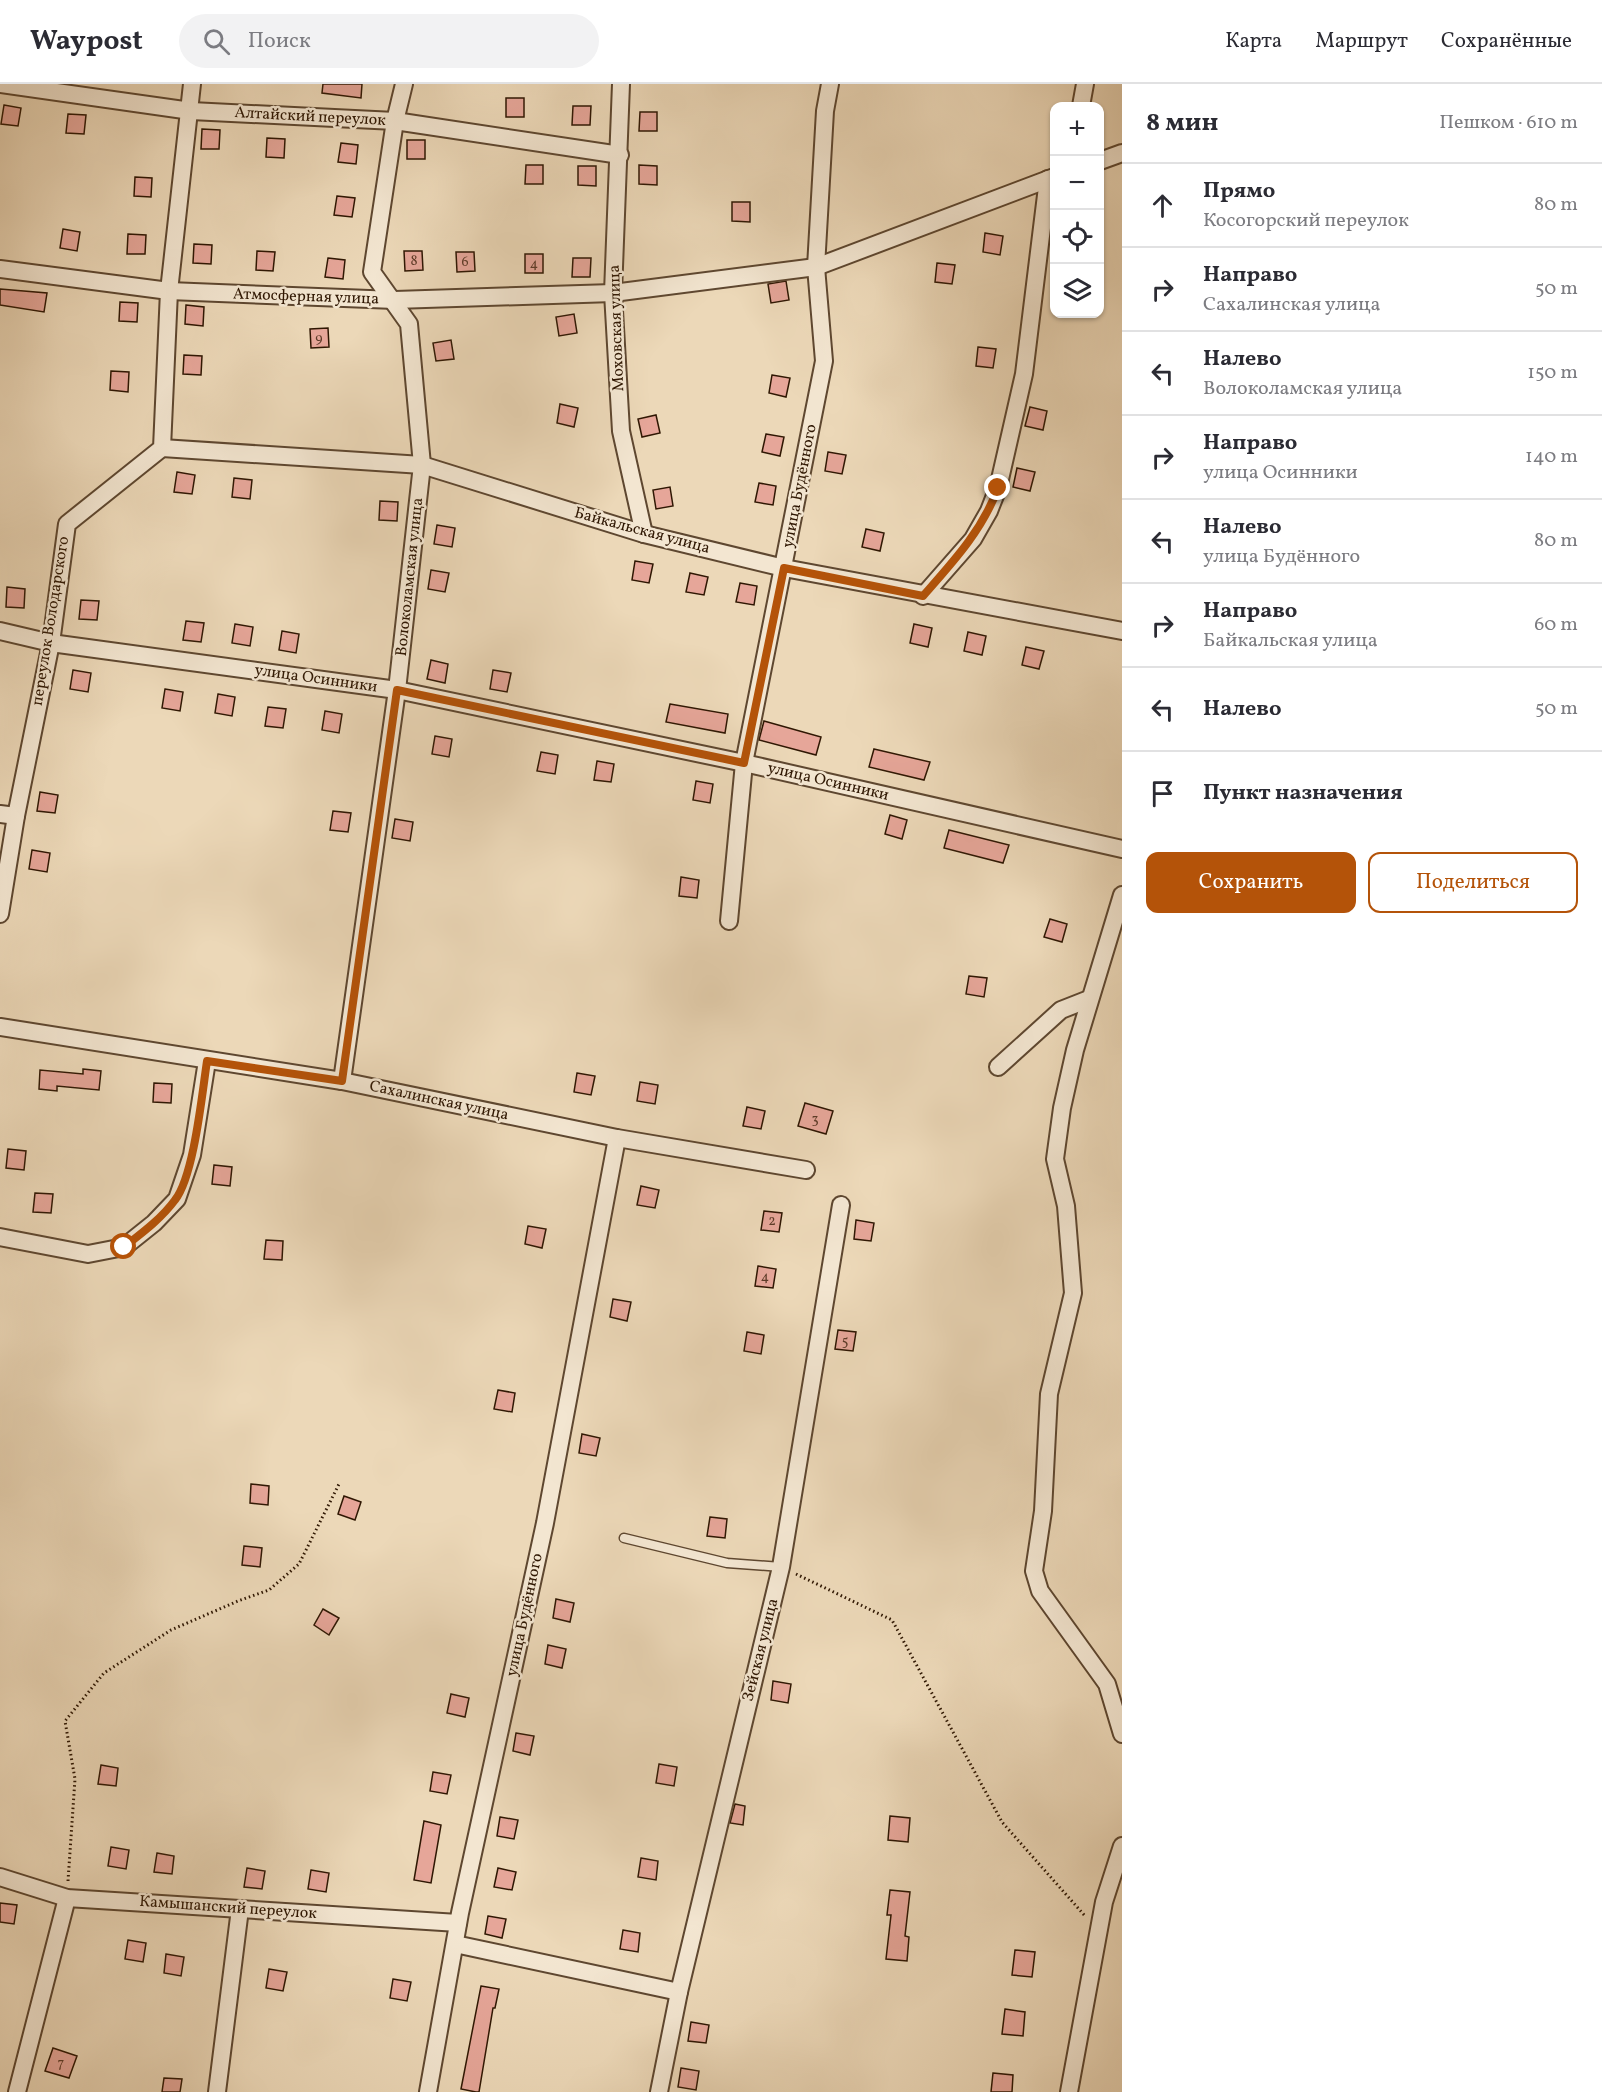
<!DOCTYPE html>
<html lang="ru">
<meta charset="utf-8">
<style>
body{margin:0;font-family:Vollkorn,serif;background:#f2f2f3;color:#2b2b33}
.controls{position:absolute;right:18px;top:18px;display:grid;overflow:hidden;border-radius:12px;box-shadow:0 2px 4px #0004}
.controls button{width:54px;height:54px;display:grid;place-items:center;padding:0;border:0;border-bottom:2px solid #e1e1e2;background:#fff;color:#2b2b33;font:30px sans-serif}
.stop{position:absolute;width:18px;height:18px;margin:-14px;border:4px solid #b45309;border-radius:50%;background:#fff}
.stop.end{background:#b45309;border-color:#fff;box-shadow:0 2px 6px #0008}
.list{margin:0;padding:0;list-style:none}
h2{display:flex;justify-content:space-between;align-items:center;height:78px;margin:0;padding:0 24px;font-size:26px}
h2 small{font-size:20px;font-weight:400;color:#7c7c81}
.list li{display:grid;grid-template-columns:39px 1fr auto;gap:18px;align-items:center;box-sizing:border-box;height:84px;padding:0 24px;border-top:2px solid #e1e1e2}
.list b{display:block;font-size:22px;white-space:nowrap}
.list p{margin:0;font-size:20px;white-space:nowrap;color:#7c7c81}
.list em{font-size:20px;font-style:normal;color:#7c7c81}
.actions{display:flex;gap:12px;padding:18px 24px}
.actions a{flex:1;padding:14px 0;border:2px solid #b45309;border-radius:12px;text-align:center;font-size:21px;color:#b45309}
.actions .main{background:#b45309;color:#fff}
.icon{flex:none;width:33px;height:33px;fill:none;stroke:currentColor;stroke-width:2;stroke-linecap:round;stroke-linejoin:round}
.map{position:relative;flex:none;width:1122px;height:2008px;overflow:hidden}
header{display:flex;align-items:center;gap:36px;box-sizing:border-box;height:84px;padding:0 30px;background:#fff;border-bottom:2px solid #e1e1e2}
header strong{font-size:28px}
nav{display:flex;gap:33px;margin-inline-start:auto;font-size:21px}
.search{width:420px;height:54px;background:#f2f2f3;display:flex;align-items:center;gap:15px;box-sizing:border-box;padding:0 21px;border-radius:33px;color:#7c7c81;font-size:22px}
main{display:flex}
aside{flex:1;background:#fff}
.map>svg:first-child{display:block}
.building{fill:#e6a699;stroke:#2f1703;stroke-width:1.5}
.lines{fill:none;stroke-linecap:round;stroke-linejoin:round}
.lane-casing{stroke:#5e4730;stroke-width:11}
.street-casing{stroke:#5e4730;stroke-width:20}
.path{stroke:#2f1703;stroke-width:3;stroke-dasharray:1.5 3;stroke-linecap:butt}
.lane{stroke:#f3e6d1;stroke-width:8}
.street{stroke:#f3e6d1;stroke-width:16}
.route{stroke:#b45309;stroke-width:8}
.labels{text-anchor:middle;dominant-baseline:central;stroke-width:5;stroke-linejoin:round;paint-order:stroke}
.number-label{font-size:14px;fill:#5d3b28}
.street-label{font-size:16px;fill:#2f1703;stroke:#f3e6d1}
</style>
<header>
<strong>Waypost</strong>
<div class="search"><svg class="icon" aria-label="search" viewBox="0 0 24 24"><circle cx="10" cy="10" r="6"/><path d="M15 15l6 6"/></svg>Поиск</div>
<nav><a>Карта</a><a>Маршрут</a><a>Сохранённые</a></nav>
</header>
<main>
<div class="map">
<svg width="1122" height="2008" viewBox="0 0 1122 2008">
<rect width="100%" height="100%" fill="#ecd8b8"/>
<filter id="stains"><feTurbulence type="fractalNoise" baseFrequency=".00333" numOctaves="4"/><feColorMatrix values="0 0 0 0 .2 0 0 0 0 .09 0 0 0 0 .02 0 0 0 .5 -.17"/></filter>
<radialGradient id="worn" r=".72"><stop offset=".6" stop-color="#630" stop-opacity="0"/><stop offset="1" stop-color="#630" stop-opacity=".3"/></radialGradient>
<g class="building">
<polygon points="323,0 362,0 361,14 322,9"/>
<rect x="506" y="14" width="18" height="19"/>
<polygon points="4,21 21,24 18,42 1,40"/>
<polygon points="573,22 591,22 590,41 572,41"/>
<polygon points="640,28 657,28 657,47 639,47"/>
<polygon points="68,30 86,31 84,50 66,49"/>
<polygon points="202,45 220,46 219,65 201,65"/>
<polygon points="267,54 285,55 284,74 266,73"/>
<rect x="407" y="56" width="18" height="19"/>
<polygon points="341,59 358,61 356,80 338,78"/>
<polygon points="526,81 543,81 543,100 525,100"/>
<polygon points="639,81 657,82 657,101 639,100"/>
<polygon points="578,82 596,82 596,102 578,101"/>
<polygon points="135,93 152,94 151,113 134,112"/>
<polygon points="337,112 355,114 352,133 334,131"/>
<polygon points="732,118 750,118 750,138 732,137"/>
<polygon points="63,145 80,148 77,167 60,164"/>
<polygon points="985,149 1003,152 1000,171 983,168"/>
<polygon points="128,150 146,151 145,170 127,170"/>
<polygon points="194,160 212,161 211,180 193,179"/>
<polygon points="257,167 275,168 273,187 256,186"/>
<polygon points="404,167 422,167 423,186 405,187"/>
<polygon points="456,168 474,168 475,187 457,188"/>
<rect x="525" y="170" width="18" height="19"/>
<polygon points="328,174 345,176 343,195 325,193"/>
<polygon points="573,174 591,174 590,193 572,193"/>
<polygon points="937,179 955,181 952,200 935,198"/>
<polygon points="786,197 789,216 771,219 768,200"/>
<polygon points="0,205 47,209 44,228 0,221"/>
<polygon points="120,218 138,219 137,238 119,237"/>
<polygon points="186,221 204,223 203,242 185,240"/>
<polygon points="574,230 577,249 559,252 556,233"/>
<polygon points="328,244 329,263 311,264 310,245"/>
<polygon points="451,256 454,275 436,277 433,259"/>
<polygon points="978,263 996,265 993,284 976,282"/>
<polygon points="184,271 202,272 201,291 183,290"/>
<polygon points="111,287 129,288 128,308 110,306"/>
<polygon points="772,291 790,294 786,313 769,309"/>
<polygon points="560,320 578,324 574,343 557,339"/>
<polygon points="1030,323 1047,327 1043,346 1025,342"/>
<polygon points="656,331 660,349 642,353 638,335"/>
<polygon points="766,350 784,353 780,372 762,368"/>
<polygon points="828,368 846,371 842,390 825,387"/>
<polygon points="1017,384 1035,388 1030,407 1013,403"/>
<polygon points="177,388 195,391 192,410 174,408"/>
<polygon points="234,394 252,396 250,415 232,413"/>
<polygon points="759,399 776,402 773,421 755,418"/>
<polygon points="670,403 673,422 656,425 653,406"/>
<polygon points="380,417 398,418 397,437 379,436"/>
<polygon points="437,441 455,444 452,463 434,460"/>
<polygon points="866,445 884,449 880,467 862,463"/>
<polygon points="635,477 653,480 649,499 632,496"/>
<polygon points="431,486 449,489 445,508 428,505"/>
<polygon points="690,489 708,493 704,511 686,508"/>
<polygon points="740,499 757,502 754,521 736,518"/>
<polygon points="7,503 25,505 24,524 6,523"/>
<polygon points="81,516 99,517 97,536 79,535"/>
<polygon points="186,537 204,539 201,558 183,556"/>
<polygon points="235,540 253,543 250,562 232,559"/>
<polygon points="914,540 932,544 928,563 910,559"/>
<polygon points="282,547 299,550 296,569 279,566"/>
<polygon points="968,548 986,552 982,571 964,567"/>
<polygon points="1026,563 1044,567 1039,585 1022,581"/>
<polygon points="431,576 448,580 445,599 427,595"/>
<polygon points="73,586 91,589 88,608 70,605"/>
<polygon points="493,586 511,589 507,608 490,605"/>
<polygon points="165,605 183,608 180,627 162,624"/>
<polygon points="218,610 235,613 232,632 215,629"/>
<polygon points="670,620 728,630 725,649 666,638"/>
<polygon points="268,623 286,625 283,644 265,642"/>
<polygon points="325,627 342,630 339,649 322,646"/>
<polygon points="764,637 821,653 816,671 759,656"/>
<polygon points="435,652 452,655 449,673 432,670"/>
<polygon points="874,665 930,678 924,696 869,683"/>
<polygon points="541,668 558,671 555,690 537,687"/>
<polygon points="597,677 614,680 611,698 594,696"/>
<polygon points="696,697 713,700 710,719 693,716"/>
<polygon points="40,708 58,711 55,729 37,727"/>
<polygon points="333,727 351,729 348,748 330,746"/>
<polygon points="890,731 907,736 902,755 885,750"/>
<polygon points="395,735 413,738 410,757 392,754"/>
<polygon points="949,746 1009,761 1003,779 944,764"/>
<polygon points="32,766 50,769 47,788 29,785"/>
<polygon points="681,793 699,796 697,814 679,812"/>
<polygon points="1050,835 1067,840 1062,858 1044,853"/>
<polygon points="969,892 987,894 984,913 966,910"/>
<polygon points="83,985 101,987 99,1006 57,1002 57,1007 39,1005 40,986 83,990"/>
<polygon points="577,989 595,992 591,1011 574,1008"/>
<polygon points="640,998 658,1001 655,1020 637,1017"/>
<polygon points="154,999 172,1000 171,1019 153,1018"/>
<polygon points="805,1019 833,1027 826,1050 798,1042"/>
<polygon points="747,1023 765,1027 761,1045 743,1042"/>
<polygon points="8,1065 26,1067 24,1086 6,1084"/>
<polygon points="214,1081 232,1083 230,1102 212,1100"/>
<polygon points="641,1102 659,1106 655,1124 637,1121"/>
<polygon points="35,1109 53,1110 51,1129 33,1128"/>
<polygon points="764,1127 782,1129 779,1148 761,1146"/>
<polygon points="856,1136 874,1139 871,1157 854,1155"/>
<polygon points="528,1142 546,1145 542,1164 525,1160"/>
<polygon points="266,1156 283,1157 282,1176 264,1175"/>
<polygon points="758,1182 776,1185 773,1204 755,1202"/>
<polygon points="613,1215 631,1218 627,1237 610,1233"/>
<polygon points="838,1246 856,1248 853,1267 835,1265"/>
<polygon points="747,1248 764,1251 761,1270 744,1267"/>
<polygon points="498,1306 515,1309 512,1328 494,1325"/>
<polygon points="582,1350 600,1354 596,1372 579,1369"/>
<polygon points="251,1400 269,1402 268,1421 250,1419"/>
<polygon points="344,1412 361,1418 355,1436 338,1430"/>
<polygon points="710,1433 727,1435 725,1454 707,1452"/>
<polygon points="244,1462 262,1464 260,1483 242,1481"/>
<polygon points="556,1515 574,1519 570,1538 553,1534"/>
<polygon points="323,1525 339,1534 329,1551 314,1541"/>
<polygon points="548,1561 566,1565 562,1584 545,1580"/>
<polygon points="773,1597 791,1600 788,1619 771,1616"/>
<polygon points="451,1610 469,1614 465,1633 447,1629"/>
<polygon points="516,1649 534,1652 530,1671 513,1667"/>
<polygon points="659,1680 677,1683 674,1702 656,1699"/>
<polygon points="101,1681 118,1684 116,1702 98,1700"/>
<polygon points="433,1688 451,1691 447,1710 430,1707"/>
<polygon points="735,1720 745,1722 743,1741 730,1739"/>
<polygon points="890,1732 910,1734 908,1758 888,1756"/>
<polygon points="500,1733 518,1736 514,1755 497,1752"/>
<polygon points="424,1737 441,1741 431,1799 414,1796"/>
<polygon points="111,1763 129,1766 126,1785 108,1782"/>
<polygon points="157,1769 174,1772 172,1790 154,1788"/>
<polygon points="641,1774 658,1777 656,1796 638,1793"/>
<polygon points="247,1784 265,1787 262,1805 244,1803"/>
<polygon points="498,1784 516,1788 512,1806 494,1803"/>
<polygon points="311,1786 329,1789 326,1808 308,1805"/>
<polygon points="890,1806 910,1808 905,1852 909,1853 907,1877 886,1875 891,1831 887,1831"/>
<polygon points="0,1819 17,1821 14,1840 0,1838"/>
<polygon points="488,1832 506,1835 502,1854 485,1850"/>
<polygon points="623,1846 640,1849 638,1868 620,1865"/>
<polygon points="128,1856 146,1859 143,1878 125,1875"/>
<polygon points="1015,1866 1035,1868 1032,1893 1012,1891"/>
<polygon points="166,1870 184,1873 181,1892 164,1889"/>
<polygon points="269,1885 287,1888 283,1907 266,1904"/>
<polygon points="393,1895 411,1898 407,1917 390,1914"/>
<polygon points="481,1902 499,1905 495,1924 493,1924 479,2008 476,2008 461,2005"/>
<polygon points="1005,1925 1025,1928 1023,1952 1002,1950"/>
<polygon points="691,1938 709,1941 706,1959 688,1957"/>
<polygon points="53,1964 77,1972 69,1994 45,1987"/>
<polygon points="681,1984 699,1987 696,2006 678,2003"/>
<polygon points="993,1989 1013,1991 1012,2008 991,2008"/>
<polygon points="164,1994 182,1995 180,2008 162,2008"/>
</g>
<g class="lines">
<g class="lane-casing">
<polyline id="lane" points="624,1454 727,1479 781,1483"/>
</g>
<g class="street-casing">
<g id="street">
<polyline points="0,0 191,27 395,37 620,71"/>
<polyline points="621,0 613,209 621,347 644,450"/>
<polyline points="1081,22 1085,0"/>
<polyline points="1100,77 1122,69"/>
<polyline points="0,185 169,207 395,216 613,209 816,183 1054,93"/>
<polyline points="162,364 422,381 644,450 784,484 1122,547"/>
<polyline points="923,512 973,455 989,427 998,404 1024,290 1048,95"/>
<polyline points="0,547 51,559 397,606 744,679 1122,765"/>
<polyline points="0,730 16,732"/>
<polyline points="1122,811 1075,966 1062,1024 1055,1075 1066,1122 1073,1209 1049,1310 1043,1427 1034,1487 1040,1507 1107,1600 1122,1650"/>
<polyline points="0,830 16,732 51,559 67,440 162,364 169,207 192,0"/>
<polyline points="729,837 744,679 824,277 816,183 825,27 830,0"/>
<polyline points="0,943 342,997 617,1054 806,1086"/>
<polyline points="998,983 1061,926 1089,915"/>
<polyline points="342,997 397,606 422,381 409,240 372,188 395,37 404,0"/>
<polyline points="0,1153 88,1170 124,1163 154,1139 177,1115 192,1071 207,977"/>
<polyline points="0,1793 67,1814 458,1839"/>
<polyline points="455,1860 679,1908"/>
<polyline points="17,2008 67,1814"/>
<polyline points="217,2008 240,1825"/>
<polyline points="428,2008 460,1829 545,1439 617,1054"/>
<polyline points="659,2008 679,1908 781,1483 841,1121"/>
<polyline points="1069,2008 1104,1818 1122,1762"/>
</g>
</g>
<g class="path">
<polyline points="796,1490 892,1536 1002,1738 1085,1832"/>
<polyline points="68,1797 75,1695 65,1637 104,1589 171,1546 238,1517 269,1506 299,1480 340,1398"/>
</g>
<use href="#lane" class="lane"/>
<use href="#street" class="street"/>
</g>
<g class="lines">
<path class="route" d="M124 1163C142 1149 161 1135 175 1116 194 1092 202 1010 207 977L342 997 397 606 744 679 784 484 923 512C953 478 982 447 998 404"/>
</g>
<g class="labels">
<g class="number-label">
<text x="414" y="177">8</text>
<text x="465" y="178">6</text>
<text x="534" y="180">4</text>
<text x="319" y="254">9</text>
<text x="815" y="1035">3</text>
<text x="772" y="1137">2</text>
<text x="765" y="1193">4</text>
<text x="845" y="1257">5</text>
<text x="61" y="1979">7</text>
</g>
<g class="street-label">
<text transform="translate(310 33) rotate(3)">Алтайский переулок</text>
<text transform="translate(306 213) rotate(2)">Атмосферная улица</text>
<text transform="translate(617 244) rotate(-92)">Моховская улица</text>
<text transform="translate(800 402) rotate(-79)">улица Будённого</text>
<text transform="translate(642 447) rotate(15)">Байкальская улица</text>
<text transform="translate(410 493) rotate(-84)">Волоколамская улица</text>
<text transform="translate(51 537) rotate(-81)">переулок Володарского</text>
<text transform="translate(316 595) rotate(8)">улица Осинники</text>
<text transform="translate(828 698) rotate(13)">улица Осинники</text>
<text transform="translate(439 1017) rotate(12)">Сахалинская улица</text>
<text transform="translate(525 1531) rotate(-78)">улица Будённого</text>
<text transform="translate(761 1566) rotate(-76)">Зейская улица</text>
<text transform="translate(228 1824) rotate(4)">Камышанский переулок</text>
</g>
</g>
<rect width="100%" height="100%" filter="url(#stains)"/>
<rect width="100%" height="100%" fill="url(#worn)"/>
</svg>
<div class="controls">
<button>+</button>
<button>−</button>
<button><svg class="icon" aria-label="locate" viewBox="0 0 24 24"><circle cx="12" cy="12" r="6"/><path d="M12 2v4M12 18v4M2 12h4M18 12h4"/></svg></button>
<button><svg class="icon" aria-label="layers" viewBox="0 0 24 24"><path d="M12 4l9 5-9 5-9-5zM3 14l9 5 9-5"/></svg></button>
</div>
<div class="stop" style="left:124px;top:1163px"></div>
<div class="stop end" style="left:998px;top:404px"></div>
</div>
<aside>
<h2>8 мин<small>Пешком · 610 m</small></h2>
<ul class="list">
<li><svg class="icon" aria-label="ahead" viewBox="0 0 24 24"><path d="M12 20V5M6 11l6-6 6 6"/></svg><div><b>Прямо</b><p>Косогорский переулок</p></div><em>80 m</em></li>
<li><svg class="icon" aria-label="right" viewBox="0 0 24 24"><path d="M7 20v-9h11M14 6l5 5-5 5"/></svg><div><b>Направо</b><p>Сахалинская улица</p></div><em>50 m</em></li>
<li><svg class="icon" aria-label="left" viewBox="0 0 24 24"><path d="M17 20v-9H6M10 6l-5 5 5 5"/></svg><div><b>Налево</b><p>Волоколамская улица</p></div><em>150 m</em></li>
<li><svg class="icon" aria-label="right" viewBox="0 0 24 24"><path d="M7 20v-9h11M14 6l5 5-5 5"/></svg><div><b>Направо</b><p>улица Осинники</p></div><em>140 m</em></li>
<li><svg class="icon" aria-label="left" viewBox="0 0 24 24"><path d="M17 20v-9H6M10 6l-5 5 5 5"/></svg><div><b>Налево</b><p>улица Будённого</p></div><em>80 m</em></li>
<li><svg class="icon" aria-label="right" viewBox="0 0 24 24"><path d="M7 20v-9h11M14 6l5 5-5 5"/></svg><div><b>Направо</b><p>Байкальская улица</p></div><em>60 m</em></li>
<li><svg class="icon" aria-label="left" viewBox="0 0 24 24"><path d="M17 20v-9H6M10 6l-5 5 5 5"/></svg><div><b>Налево</b></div><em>50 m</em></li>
<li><svg class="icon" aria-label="arrive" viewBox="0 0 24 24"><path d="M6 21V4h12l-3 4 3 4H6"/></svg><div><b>Пункт назначения</b></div></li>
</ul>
<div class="actions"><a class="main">Сохранить</a><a>Поделиться</a></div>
</aside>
</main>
